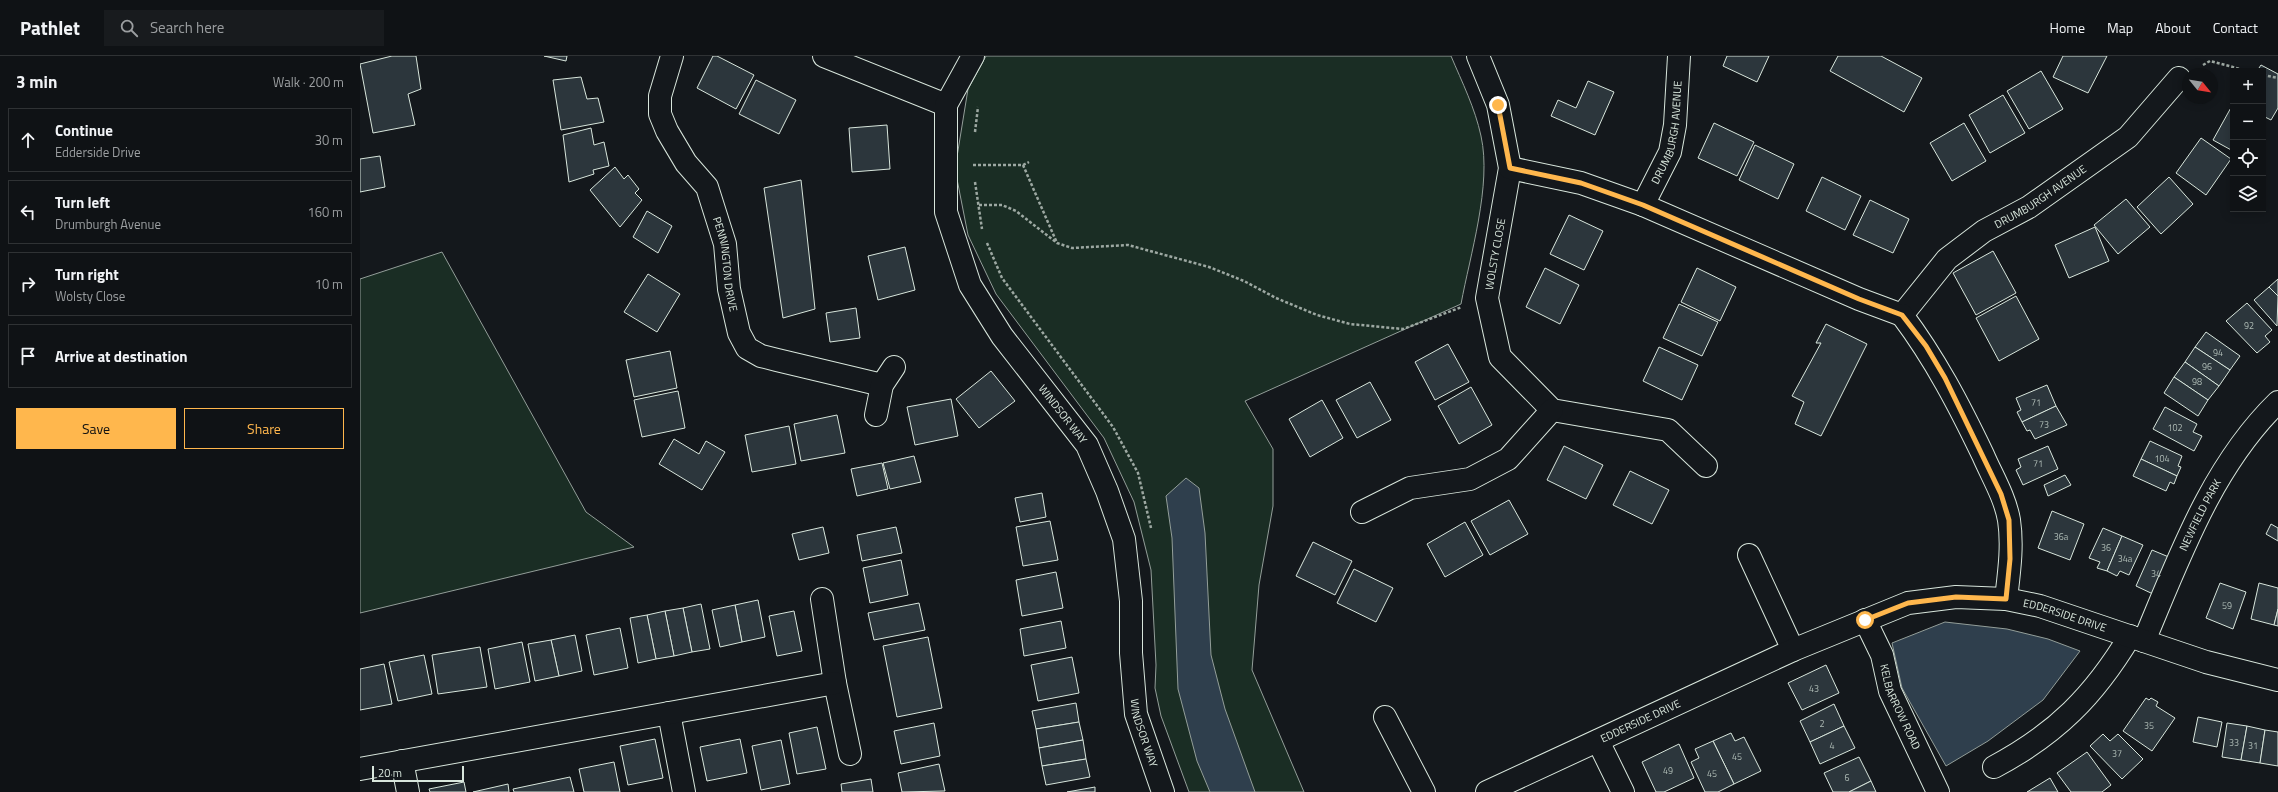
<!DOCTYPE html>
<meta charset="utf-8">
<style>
body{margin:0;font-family:"Titillium Web",sans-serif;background:#181b1e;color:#f1f3f6}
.controls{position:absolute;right:12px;top:12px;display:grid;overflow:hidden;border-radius:0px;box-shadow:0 2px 10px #0003}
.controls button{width:36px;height:36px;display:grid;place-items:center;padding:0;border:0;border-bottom:1px solid #2f3234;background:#0f1215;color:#f1f3f6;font:20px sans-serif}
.compass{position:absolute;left:1822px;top:12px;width:36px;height:36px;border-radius:50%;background:#0f1215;box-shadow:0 2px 10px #0003;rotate:120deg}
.scale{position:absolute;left:12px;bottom:10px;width:92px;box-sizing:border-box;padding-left:4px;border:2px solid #d8e6dc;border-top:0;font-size:11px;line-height:14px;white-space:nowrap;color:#d8e6dc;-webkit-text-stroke:3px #14181c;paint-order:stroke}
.stop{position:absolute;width:12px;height:12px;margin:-9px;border:3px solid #ffb74d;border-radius:50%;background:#fff}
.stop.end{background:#ffb74d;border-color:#fff;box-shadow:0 1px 4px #0008}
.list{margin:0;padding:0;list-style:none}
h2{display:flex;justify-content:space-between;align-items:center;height:52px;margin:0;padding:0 16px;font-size:17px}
h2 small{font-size:13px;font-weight:400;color:#9b9ea0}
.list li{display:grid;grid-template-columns:26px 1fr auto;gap:12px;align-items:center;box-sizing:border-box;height:64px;margin:0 8px 8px;padding:0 8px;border:1px solid #2f3234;border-radius:0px}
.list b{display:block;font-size:15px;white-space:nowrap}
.list p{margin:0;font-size:13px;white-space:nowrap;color:#9b9ea0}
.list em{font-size:13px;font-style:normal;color:#9b9ea0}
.actions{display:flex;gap:8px;padding:12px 16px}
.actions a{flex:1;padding:9px 0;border:1px solid #ffb74d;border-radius:0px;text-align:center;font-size:14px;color:#ffb74d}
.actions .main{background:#ffb74d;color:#111}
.icon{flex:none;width:22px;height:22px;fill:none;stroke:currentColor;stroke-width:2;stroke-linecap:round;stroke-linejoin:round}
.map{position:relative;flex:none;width:1918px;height:736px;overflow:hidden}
header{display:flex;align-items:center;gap:24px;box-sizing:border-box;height:56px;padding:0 20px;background:#0f1215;border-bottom:1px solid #2f3234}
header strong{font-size:19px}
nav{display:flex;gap:22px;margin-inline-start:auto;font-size:14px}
.search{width:280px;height:36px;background:#181b1e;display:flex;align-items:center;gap:10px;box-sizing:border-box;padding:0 14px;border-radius:0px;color:#9b9ea0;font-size:15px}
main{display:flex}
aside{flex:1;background:#0f1215}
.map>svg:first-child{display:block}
.green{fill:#1a2d24;stroke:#939e99}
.water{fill:#2f3f4d;stroke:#939e99}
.building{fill:#2c363c;stroke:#d8e6dc}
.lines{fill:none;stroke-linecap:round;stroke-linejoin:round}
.minor-casing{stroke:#d8e6dc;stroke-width:24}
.path{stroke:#9da8a2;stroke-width:2.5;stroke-dasharray:3 2;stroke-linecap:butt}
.minor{stroke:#14181c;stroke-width:22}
.route{stroke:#ffb74d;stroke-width:5}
.labels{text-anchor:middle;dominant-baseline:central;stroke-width:3;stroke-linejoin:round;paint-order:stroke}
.number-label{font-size:9px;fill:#adbab4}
.street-label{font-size:11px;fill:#d8e6dc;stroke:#14181c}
</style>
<header>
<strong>Pathlet</strong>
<div class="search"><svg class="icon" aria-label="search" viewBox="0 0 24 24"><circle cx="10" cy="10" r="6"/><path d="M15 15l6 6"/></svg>Search here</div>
<nav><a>Home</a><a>Map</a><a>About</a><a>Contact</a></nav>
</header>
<main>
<aside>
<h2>3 min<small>Walk · 200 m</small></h2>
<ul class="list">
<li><svg class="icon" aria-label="ahead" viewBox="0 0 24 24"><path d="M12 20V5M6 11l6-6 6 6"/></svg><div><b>Continue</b><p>Edderside Drive</p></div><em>30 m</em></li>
<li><svg class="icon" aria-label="left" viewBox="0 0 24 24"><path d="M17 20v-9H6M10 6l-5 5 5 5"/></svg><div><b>Turn left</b><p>Drumburgh Avenue</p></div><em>160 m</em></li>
<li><svg class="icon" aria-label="right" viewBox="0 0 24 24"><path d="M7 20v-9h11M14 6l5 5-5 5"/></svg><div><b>Turn right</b><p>Wolsty Close</p></div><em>10 m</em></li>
<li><svg class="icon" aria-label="arrive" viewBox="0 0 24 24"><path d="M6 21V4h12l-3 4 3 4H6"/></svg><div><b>Arrive at destination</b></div></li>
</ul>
<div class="actions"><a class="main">Save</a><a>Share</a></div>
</aside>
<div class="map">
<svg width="1918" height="736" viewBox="0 0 1918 736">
<rect width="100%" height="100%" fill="#14181c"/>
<g class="green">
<path d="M626 0H1091C1102 26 1115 52 1121 80 1132 129 1110 199 1101 248L885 345 913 393V450L899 529 892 614 944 736H829L801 660 795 632 796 609 791 514 774 446 744 382 636 238 608 179 595 113 608 33Z"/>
<polygon points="82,196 226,456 274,491 0,557 0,223"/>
</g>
<g class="water">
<polygon points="826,422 839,432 845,477 851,599 865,653 895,736 850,736 837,705 818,633 812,482 806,440"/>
<polygon points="1585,566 1647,573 1688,583 1720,595 1683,644 1628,685 1586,710 1542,632 1532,587"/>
</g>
<g class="building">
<polygon points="32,0 56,0 61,33 48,38 55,69 13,77 0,8"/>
<polygon points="184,0 207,0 206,5"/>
<polygon points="353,0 357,0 394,19 376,53 337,32"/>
<polygon points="1367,0 1409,0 1397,26 1363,10"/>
<polygon points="1478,0 1521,0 1562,22 1544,56 1470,15"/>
<polygon points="1703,0 1747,0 1728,37 1693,21"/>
<polygon points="1901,9 1918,18 1918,52 1911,64 1903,60 1903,15 1897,15"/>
<polygon points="1681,15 1703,53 1669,73 1647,35"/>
<polygon points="221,21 227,43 238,42 244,66 201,74 193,24"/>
<polygon points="396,24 436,44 419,78 379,58"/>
<polygon points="1228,25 1254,36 1235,79 1191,60 1198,44 1216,52"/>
<polygon points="1643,39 1665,77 1630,97 1609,59"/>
<polygon points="1873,48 1873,95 1853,84"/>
<polygon points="1354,67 1394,86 1377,120 1338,102"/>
<polygon points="1604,67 1626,105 1592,125 1570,87"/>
<polygon points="527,69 530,113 492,116 489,72"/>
<polygon points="231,72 234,89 244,86 249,110 233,114 234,118 209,126 203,79"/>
<polygon points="1841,82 1871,103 1846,139 1816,117"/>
<polygon points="1395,89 1434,108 1418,143 1379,124"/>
<polygon points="20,100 25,131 0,136 0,103"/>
<polygon points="255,111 264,123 268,119 279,133 275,137 282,144 260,171 230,134"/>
<polygon points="1462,121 1501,140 1485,174 1446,155"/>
<polygon points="1809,121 1833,148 1801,178 1777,151"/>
<polygon points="441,124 455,253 423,262 404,132"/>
<polygon points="1766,143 1790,171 1758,198 1734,169"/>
<polygon points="1510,144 1549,163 1533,197 1493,179"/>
<polygon points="287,155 312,170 298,197 273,181"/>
<polygon points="1209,159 1243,175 1224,214 1190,198"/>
<polygon points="1735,171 1749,205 1709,222 1695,189"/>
<polygon points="545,191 555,234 518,244 508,200"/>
<polygon points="1633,195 1656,237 1616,259 1593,217"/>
<polygon points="1185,212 1219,229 1200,268 1166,251"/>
<polygon points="1337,212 1376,231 1360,265 1321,246"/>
<polygon points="288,218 320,238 297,276 264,256"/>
<polygon points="1918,223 1918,240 1909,231"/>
<polygon points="1909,231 1918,240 1917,270 1894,244"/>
<polygon points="1656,240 1679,283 1639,305 1616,262"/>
<polygon points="1887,247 1912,274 1905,280 1910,286 1897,297 1866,265"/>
<polygon points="1319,248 1358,266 1342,300 1303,282"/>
<polygon points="496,252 500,282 470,286 466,257"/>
<polygon points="1466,268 1507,288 1461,380 1435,368 1444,346 1432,340 1461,287 1456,287"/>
<polygon points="1846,276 1880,300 1870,314 1835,291"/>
<polygon points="1088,288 1109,326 1075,344 1055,306"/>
<polygon points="1299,291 1338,309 1322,344 1283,325"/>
<polygon points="1835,291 1870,314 1859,330 1825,306"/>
<polygon points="310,295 317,332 274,341 266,304"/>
<polygon points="1825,306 1859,330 1848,344 1814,321"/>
<polygon points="631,315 655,345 619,372 596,343"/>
<polygon points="1814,321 1848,344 1838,360 1804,337"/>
<polygon points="1010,326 1031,364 997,382 976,344"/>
<polygon points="1687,329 1696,350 1662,366 1657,356 1661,354 1656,342"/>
<polygon points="1111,331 1132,369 1099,388 1078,350"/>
<polygon points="318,335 325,372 282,381 274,344"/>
<polygon points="591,343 598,380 555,389 547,351"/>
<polygon points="962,344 983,382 950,401 929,363"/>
<polygon points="1696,350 1707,369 1675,383 1670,374 1667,375 1662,366"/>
<polygon points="1805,351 1837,368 1833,376 1842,380 1834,395 1793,373"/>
<polygon points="477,359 485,397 441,405 434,368"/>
<polygon points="429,370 436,408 392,416 385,379"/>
<polygon points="314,383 339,398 346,385 365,396 342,434 299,408"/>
<polygon points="1790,385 1822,400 1818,410 1821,411 1817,420 1781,403"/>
<polygon points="1204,390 1243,409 1226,443 1187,424"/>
<polygon points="1688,390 1698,413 1663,429 1656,414 1661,411 1658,403"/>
<polygon points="554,400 561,426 530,433 523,407"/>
<polygon points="1781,403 1817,420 1814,428 1810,426 1806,435 1773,420"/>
<polygon points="522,407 528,433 497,440 491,413"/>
<polygon points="1270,415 1309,434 1292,468 1253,449"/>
<polygon points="1705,419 1711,429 1688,440 1684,429"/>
<polygon points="682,437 686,461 660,466 655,442"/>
<polygon points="1149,444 1168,478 1130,499 1111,465"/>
<polygon points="1692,455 1724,468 1710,504 1678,492"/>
<polygon points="690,465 698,504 663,510 656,471"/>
<polygon points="1105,466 1123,499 1085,521 1067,488"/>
<polygon points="1911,468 1918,472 1918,485 1906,478"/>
<polygon points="463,471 469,497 439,504 432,478"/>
<polygon points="536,471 542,497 502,505 497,479"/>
<polygon points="1743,472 1762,480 1747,515 1737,512 1740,506 1729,502"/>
<polygon points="1762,480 1783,489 1769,519 1760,515 1757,520 1747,515"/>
<polygon points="953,486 992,505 975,539 936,520"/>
<polygon points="1792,494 1816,504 1793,538 1776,530"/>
<polygon points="541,504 548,539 510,547 503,512"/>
<polygon points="994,513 1033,532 1016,566 977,547"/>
<polygon points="696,516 703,552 662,560 656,524"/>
<polygon points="1860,527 1886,536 1873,573 1846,562"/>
<polygon points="1899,527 1918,532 1918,553 1914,569 1891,563"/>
<polygon points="398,544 405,581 382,586 375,549"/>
<polygon points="559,547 565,574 514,584 508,557"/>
<polygon points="341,548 350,593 332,596 323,552"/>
<polygon points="375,549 382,586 360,591 352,554"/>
<polygon points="323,552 332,596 314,600 305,555"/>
<polygon points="1918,553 1918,570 1914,569"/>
<polygon points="305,555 314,600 296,603 287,559"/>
<polygon points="434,555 442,595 417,600 409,560"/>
<polygon points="287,559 296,603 278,607 270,562"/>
<polygon points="701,565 706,592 664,600 660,573"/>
<polygon points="260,572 268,612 234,619 226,579"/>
<polygon points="215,579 222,615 199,620 191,584"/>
<polygon points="568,581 582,652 537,661 523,590"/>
<polygon points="191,584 199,620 175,625 168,588"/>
<polygon points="162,586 170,626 135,633 128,593"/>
<polygon points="120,591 127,631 78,638 72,599"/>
<polygon points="64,599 72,638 38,645 29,606"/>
<polygon points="712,601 719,637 678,645 671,609"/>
<polygon points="24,608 32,648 0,654 0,613"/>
<polygon points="1466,609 1479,637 1442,654 1428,627"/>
<polygon points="1786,642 1789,644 1791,642 1798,646 1796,650 1815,662 1792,695 1763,675"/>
<polygon points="716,647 719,666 676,673 672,655"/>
<polygon points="1474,648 1484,670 1450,686 1440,665"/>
<polygon points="1838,661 1862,666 1857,691 1833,686"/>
<polygon points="719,666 723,684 679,692 676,673"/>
<polygon points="574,667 580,700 541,708 534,675"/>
<polygon points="1867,667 1887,670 1881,704 1862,701"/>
<polygon points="1484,670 1495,692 1460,708 1450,686"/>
<polygon points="1887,670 1905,674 1900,707 1881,704"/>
<polygon points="457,671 466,713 437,718 429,677"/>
<polygon points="1905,674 1918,676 1918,710 1900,707"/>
<polygon points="1371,677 1375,685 1384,681 1401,715 1374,728 1353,685"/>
<polygon points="1743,678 1750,685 1758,678 1783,703 1762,723 1730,690"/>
<polygon points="295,683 303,722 268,729 260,690"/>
<polygon points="380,683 387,717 347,725 340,691"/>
<polygon points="421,684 430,728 401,734 392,690"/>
<polygon points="723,684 726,703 682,710 679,692"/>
<polygon points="1353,685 1374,728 1358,736 1345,736 1331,706 1339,702 1335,693"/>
<polygon points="1319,688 1334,722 1304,736 1296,736 1282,706"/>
<polygon points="1727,696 1751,729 1742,736 1711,736 1697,717"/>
<polygon points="1499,701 1511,725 1489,736 1473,736 1464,717"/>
<polygon points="726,703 730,721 686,729 682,710"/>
<polygon points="254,706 260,736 224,736 219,713"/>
<polygon points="579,708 585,735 542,736 538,717"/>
<polygon points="210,721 214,736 154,736 153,733"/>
<polygon points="1690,722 1698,736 1667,736"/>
<polygon points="511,723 513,736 482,736 481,728"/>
<polygon points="1511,725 1516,736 1489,736"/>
<polygon points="104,726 106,736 70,736 69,733"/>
<polygon points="148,728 149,736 113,736"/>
<polygon points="735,731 735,736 707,736"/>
</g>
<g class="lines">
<g class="minor-casing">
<g id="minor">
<path id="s1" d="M312 0 300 40V58L307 75 326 107 347 131 365 188 369 233 379 277 387 292 401 300 417 304 522 329"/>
<polyline points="464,0 586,49"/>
<path id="s2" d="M613 0 586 49V156L610 229 642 280 727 389 747 435 764 483 771 545V597L776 658 803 736"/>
<polyline points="1118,0 1138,49 1150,112 1127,242 1140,301 1192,354 1308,374 1346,410"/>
<path id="s3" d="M1150 112 1221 127 1283 149 1499 243 1542 259 1587 203 1624 175 1669 151 1768 81 1819 22"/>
<path id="s4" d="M1283 149 1310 96 1315 69 1319 0"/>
<path d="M1542 259C1575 303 1599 349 1623 399 1632 420 1645 441 1649 464 1653 490 1649 517 1646 543"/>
<polyline points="516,359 522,329 534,311"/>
<polyline points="1002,456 1050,432 1110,423 1148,403 1192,354"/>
<polyline points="1389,499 1433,594"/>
<polyline points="462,543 475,627 490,698"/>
<path id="s5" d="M1505 564 1522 599 1530 635 1578 736"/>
<path id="s6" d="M1784 585C1819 502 1852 410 1918 346"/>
<polyline points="309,657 324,736"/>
<polyline points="1025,661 1064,736"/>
<polyline points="1238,685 1263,736"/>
<polyline points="42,705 48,736"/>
<path d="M1634 711C1696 678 1734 640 1770 580"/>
<polyline points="0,713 475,627"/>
<path id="s7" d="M1127 736 1433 594 1548 547 1596 541 1646 543 1680 550 1846 606 1918 624"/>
</g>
</g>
<g class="path">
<polyline points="1843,9 1850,5 1888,15"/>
<polyline points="1903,19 1918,22"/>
<polyline points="615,76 618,51"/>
<polyline points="613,109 663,109 669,106"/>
<polyline points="663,109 697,187"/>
<polyline points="615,126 622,173"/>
<polyline points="619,149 642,149 656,155 697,187 712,192 768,189 849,211 884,225 916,242 957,259 990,268 1043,273 1102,251"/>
<polyline points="627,187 642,222 753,371 778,417 791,472"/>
</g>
<use href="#minor" class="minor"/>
</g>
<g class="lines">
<polyline class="route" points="1138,49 1150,112 1221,127 1283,149 1499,243 1542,259 1566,290 1585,322 1641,438 1649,464 1650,503 1646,543 1596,541 1548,547 1505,564"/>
</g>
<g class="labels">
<g class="number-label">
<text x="1889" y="269">92</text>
<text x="1858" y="296">94</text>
<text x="1847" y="310">96</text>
<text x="1837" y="325">98</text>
<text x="1676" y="346">71</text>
<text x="1684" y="368">73</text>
<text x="1815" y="371">102</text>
<text x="1802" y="402">104</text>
<text x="1678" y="407">71</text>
<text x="1701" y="480">36a</text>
<text x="1746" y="491">36</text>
<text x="1765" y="502">34a</text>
<text x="1796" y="517">34</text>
<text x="1867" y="549">59</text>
<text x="1454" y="632">43</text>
<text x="1462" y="667">2</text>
<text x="1789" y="669">35</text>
<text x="1874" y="686">33</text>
<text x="1472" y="689">4</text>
<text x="1893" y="689">31</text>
<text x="1757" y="697">37</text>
<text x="1377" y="700">45</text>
<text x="1308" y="714">49</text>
<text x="1352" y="717">45</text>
<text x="1487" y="721">6</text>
</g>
<g class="street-label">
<text stroke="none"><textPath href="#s4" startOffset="78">DRUMBURGH AVENUE</textPath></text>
<text stroke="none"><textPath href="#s3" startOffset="604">DRUMBURGH AVENUE</textPath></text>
<text transform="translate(1135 198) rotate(-80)">WOLSTY CLOSE</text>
<text stroke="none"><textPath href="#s1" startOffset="227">PENNINGTON DRIVE</textPath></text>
<text stroke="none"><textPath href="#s2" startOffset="399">WINDSOR WAY</textPath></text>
<text stroke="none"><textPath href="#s6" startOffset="138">NEWFIELD PARK</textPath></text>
<text stroke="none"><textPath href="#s7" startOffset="621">EDDERSIDE DRIVE</textPath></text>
<text stroke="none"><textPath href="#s5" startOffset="94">KELBARROW ROAD</textPath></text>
<text stroke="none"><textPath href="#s7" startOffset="169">EDDERSIDE DRIVE</textPath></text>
<text stroke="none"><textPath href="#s2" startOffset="735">WINDSOR WAY</textPath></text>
</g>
</g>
</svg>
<div class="controls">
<button>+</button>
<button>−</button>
<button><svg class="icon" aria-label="locate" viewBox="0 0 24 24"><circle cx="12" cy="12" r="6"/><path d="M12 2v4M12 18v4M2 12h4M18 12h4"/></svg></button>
<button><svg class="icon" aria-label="layers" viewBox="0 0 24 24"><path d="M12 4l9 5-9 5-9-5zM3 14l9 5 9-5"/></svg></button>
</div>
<svg class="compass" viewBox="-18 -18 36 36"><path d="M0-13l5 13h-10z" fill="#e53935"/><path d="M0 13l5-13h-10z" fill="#9b9ea0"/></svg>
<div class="scale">20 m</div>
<div class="stop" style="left:1505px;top:564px"></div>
<div class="stop end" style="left:1138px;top:49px"></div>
</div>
</main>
